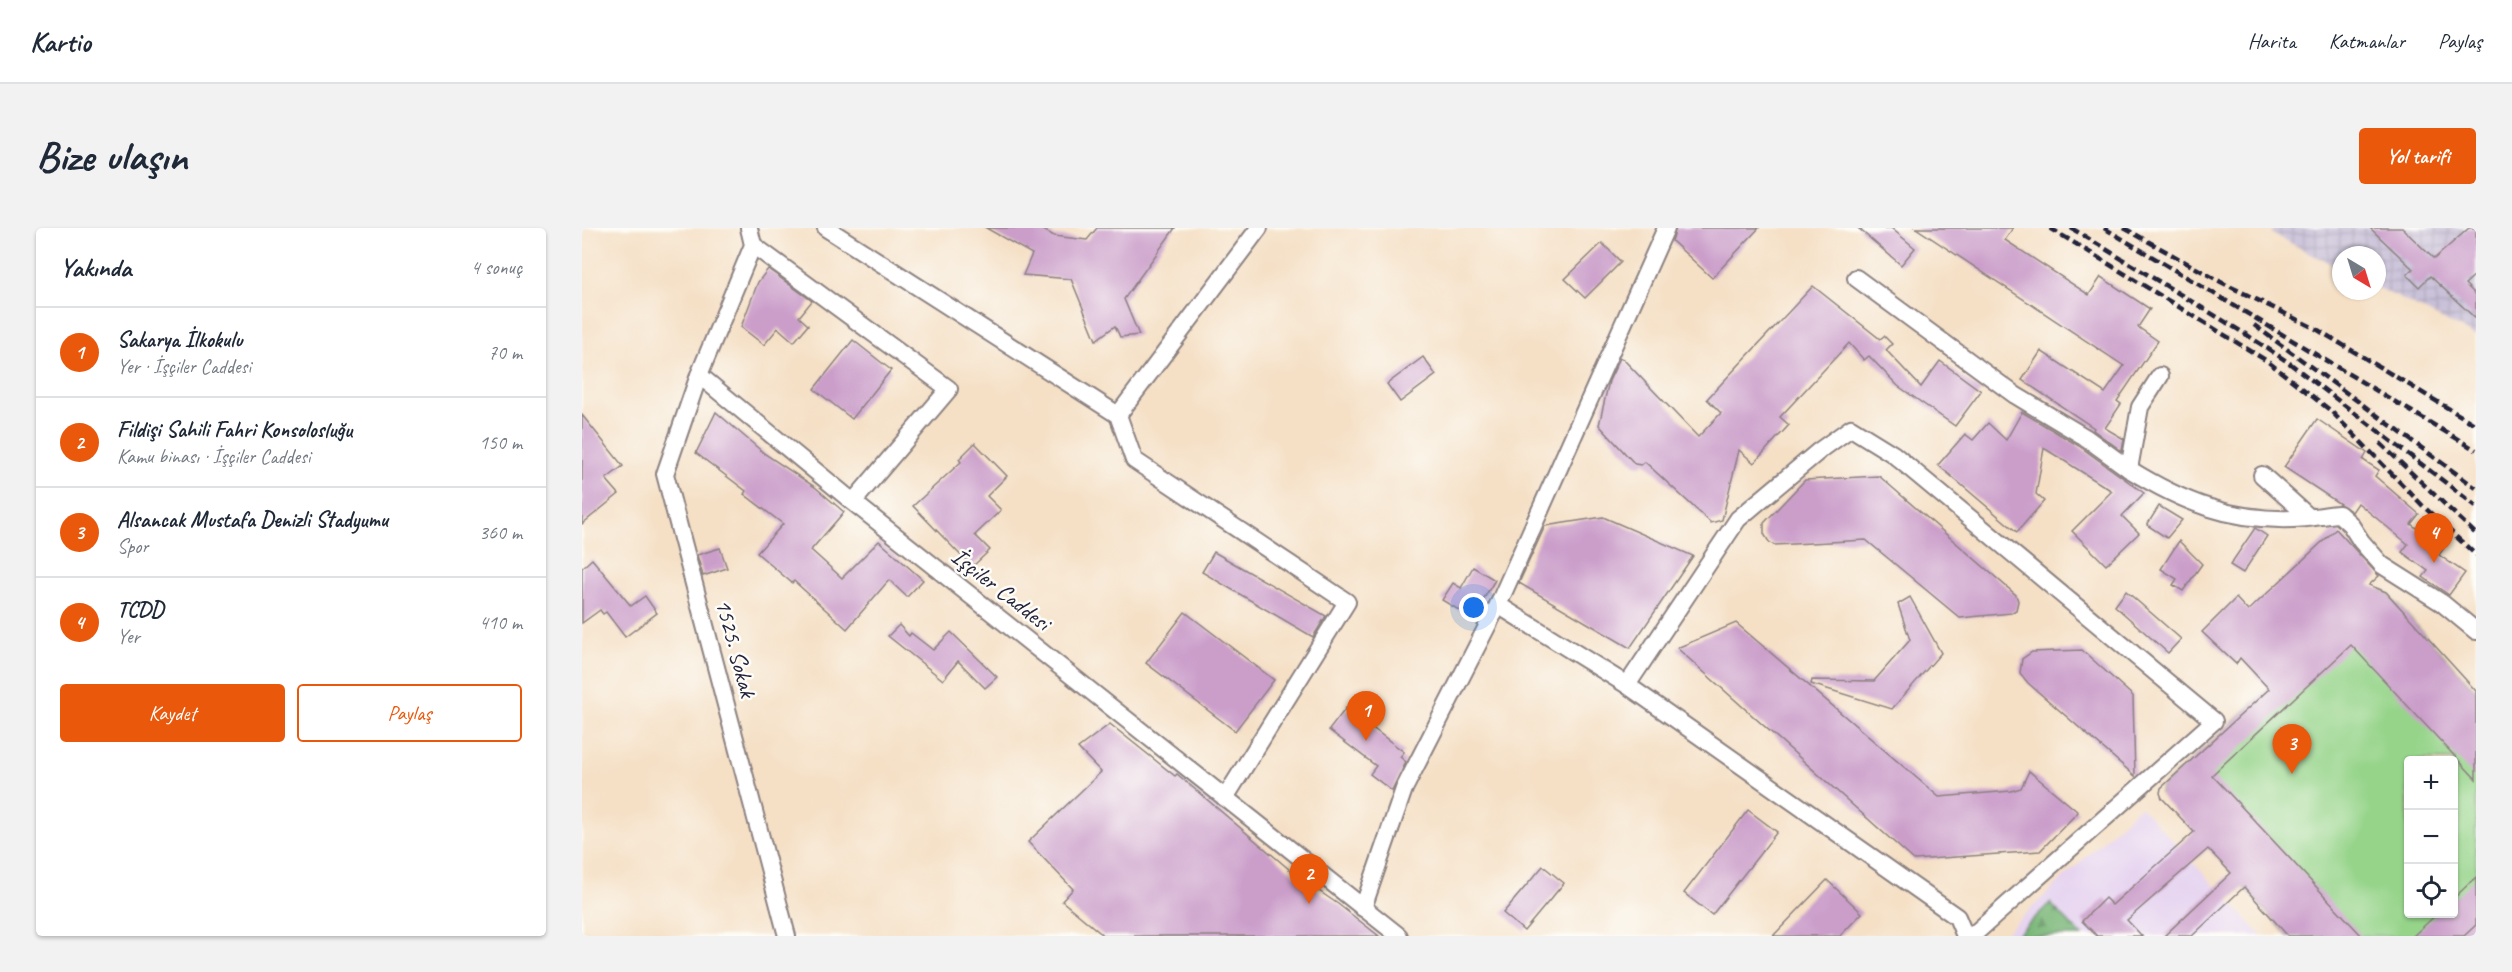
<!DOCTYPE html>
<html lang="tr">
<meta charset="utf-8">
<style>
body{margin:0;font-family:Caveat,sans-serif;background:#f2f2f3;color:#1f2937}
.controls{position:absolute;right:18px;bottom:18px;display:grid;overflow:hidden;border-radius:6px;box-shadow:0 2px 4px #0004}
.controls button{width:54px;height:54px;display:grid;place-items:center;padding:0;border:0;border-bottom:2px solid #e0e1e3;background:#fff;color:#1f2937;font:30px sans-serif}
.compass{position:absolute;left:1750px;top:18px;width:54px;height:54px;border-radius:50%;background:#fff;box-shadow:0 2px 4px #0004;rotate:142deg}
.you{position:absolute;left:892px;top:380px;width:21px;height:21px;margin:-15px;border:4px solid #fff;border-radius:50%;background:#1a73e8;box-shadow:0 0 0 9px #1a73e833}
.badge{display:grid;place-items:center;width:39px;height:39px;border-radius:50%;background:#ea580c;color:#fff;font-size:20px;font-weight:700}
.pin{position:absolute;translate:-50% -50px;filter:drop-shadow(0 2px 3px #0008)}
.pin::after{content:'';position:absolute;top:32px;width:21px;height:18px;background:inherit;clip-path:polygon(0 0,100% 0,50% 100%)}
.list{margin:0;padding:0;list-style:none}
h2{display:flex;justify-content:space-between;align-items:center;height:78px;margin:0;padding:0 24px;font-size:26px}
h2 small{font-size:20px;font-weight:400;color:#747a83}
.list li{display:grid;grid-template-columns:39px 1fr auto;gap:18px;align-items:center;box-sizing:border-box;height:90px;padding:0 24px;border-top:2px solid #e0e1e3}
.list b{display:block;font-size:22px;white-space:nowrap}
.list p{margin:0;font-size:20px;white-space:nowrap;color:#747a83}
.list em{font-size:20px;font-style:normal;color:#747a83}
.actions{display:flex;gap:12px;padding:18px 24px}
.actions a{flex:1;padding:14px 0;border:2px solid #ea580c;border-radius:6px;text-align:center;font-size:21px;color:#ea580c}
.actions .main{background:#ea580c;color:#fff}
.icon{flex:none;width:33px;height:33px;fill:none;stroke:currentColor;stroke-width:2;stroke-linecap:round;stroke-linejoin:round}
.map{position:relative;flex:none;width:1894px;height:708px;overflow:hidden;border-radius:6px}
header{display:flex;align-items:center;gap:36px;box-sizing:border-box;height:84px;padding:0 30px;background:#fff;border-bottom:2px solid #e0e1e3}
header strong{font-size:28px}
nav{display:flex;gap:33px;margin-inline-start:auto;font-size:21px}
.intro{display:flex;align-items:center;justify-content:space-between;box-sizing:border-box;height:144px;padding:0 36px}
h1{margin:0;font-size:42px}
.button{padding:15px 27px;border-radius:6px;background:#ea580c;color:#fff;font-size:21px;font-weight:700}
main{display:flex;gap:36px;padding:0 36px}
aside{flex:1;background:#fff;border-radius:6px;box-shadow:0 2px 4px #0004}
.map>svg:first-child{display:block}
.built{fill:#e6d3f0}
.industrial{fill:url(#industrial-grid)}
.forest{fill:url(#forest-firs);stroke:#4d6c58;stroke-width:1.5}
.garden{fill:#96d48a;stroke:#5c7b62;stroke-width:1.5;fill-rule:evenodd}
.building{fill:#cb9eca}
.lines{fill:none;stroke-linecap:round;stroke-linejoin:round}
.minor-casing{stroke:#8c8180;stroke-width:20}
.minor{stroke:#fff;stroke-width:16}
.rail{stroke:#22223b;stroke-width:4.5;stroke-dasharray:9 4.5;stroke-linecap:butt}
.labels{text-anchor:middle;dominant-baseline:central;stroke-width:5;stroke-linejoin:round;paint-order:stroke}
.street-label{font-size:24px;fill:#22223b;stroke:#fdfcf7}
</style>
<header>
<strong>Kartio</strong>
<nav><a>Harita</a><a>Katmanlar</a><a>Paylaş</a></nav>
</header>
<div class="intro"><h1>Bize ulaşın</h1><a class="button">Yol tarifi</a></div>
<main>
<aside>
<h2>Yakında<small>4 sonuç</small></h2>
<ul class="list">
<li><span class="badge">1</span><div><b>Sakarya İlkokulu</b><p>Yer · İşçiler Caddesi</p></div><em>70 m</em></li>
<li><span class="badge">2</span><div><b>Fildişi Sahili Fahri Konsolosluğu</b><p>Kamu binası · İşçiler Caddesi</p></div><em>150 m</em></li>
<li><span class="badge">3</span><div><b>Alsancak Mustafa Denizli Stadyumu</b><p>Spor</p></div><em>360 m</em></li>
<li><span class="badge">4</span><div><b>TCDD</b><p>Yer</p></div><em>410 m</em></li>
</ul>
<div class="actions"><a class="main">Kaydet</a><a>Paylaş</a></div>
</aside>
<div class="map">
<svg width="1894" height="708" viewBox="0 0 1894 708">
<defs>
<pattern id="industrial-grid" width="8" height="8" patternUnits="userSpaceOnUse" patternTransform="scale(1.5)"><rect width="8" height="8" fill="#c8c0d8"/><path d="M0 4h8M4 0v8" fill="none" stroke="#aca5ba"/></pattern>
<pattern id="forest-firs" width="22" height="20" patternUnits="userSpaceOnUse" patternTransform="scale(1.5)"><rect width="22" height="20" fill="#78b676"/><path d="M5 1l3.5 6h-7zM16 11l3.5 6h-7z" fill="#629462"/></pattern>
</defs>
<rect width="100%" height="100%" fill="#fdfcf7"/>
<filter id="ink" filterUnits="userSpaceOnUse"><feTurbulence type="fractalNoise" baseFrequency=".0167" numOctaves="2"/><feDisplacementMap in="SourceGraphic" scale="12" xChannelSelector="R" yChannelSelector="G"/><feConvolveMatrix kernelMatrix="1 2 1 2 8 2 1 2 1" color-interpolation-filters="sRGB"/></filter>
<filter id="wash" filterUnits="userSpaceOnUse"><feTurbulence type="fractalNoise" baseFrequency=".008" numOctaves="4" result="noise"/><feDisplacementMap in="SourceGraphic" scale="24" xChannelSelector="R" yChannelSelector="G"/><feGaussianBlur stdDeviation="1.35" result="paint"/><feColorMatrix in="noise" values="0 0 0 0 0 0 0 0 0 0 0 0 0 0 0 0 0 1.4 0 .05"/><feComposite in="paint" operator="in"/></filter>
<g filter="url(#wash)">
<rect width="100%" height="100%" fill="#f5e0c6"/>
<polygon class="built" points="1558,578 1680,708 1420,708"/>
<polygon class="industrial" points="1694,0 1894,0 1894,108 1795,59 1795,27 1759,27 1759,41 1689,5"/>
<polygon class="forest" points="1468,675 1500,708 1434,708"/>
<path class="garden" d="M1799 362 1804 364 1894 463V697L1882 708H1706L1578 565 1579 560 1794 363ZM1826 532H1872V686H1826Z"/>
<g id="blocks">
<g class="building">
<polygon points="404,0 458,0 472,8 505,12 515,0 593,0 542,71 557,107 538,109 533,98 514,112 489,51 441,47 450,26"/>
<polygon points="1094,0 1177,0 1130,50 1090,13"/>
<polygon points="1276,0 1309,0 1333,20 1319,37"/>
<polygon points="1334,0 1431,0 1423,12 1507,67 1519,49 1568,81 1556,99 1576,113 1535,173 1539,176 1523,200 1542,211 1540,223 1511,202 1512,200 1440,152 1459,123 1523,165 1542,138"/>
<polygon points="1788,0 1820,0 1852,31 1887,0 1894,0 1894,46 1883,56 1894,67 1894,91 1848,48 1837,59 1825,47 1831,41"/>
<polygon points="1020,15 1039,34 1003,70 983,51"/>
<polygon points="186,41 230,73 217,89 226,97 212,114 196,100 182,117 159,99 176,54"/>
<polygon points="1231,58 1298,111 1302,108 1310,116 1304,122 1339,159 1358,133 1399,163 1373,198 1316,158 1287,128 1282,132 1267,115 1198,189 1207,197 1172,235 1157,222 1140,292 1129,295 1063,234 1059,237 1053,236 1017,197 1027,153 1038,130 1041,131 1116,209 1139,185 1125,171"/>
<polygon points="271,112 309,142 270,191 232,161"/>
<polygon points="841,129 854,147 818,174 805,156"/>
<polygon points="134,184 183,226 233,259 262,284 229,322 260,350 297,313 341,352 325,369 307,352 265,401 212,353 210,355 175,325 201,296 162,266 164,263 114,225"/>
<polygon points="1440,184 1497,218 1562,265 1540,288 1557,305 1524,337 1490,303 1530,263 1462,220 1454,266 1462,273 1435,304 1356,237 1383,206 1391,212 1406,195 1424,212"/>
<polygon points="0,187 41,238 24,251 37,266 0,296"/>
<polygon points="1735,191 1785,225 1781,232 1797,242 1793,248 1837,286 1829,296 1862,320 1857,327 1883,345 1867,367 1841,349 1846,343 1820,324 1826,316 1776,275 1770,284 1702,239"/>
<polygon points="393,215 425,248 405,268 419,282 393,307 408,322 390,339 331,278 379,234 377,231"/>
<polygon points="1297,248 1434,367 1436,373 1434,382 1429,385 1378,390 1284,312 1192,317 1187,314 1182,306 1182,295 1223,252"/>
<polygon points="1577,278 1600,292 1585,310 1565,297"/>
<polygon points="1021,289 1111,328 1048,420 937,355 963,298"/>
<polygon points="1673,300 1685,308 1661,345 1648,337"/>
<polygon points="1754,301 1797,348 1787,357 1804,364 1894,463 1894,551 1769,417 1630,547 1780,708 1706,708 1662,659 1610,708 1582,708 1649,645 1626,621 1545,692 1560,708 1515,708 1500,693 1523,670 1530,677 1612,604 1580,570 1578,565 1579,560 1687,461 1658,430 1654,436 1620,404 1654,370 1666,383"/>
<polygon points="1597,313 1620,336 1601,363 1591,357 1595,351 1579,341"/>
<polygon points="138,320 145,340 121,348 115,327"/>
<polygon points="632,324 744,388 731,409 620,344"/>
<polygon points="10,331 49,378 63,368 75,385 43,409 24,384 21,386 18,382 0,395 0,340"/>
<polygon points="891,339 913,352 890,390 860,372 871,355 879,360"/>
<polygon points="1544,363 1599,411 1586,425 1533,378"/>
<polygon points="1328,369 1359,425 1310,481 1229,456 1230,452 1292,453 1328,412 1316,376"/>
<polygon points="603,384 692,452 653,503 564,435"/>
<polygon points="1154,395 1357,569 1429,563 1439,560 1447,543 1496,584 1458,623 1332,632 1095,420"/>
<polygon points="317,397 327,408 329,405 351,422 369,404 415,449 403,460 376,433 361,452 306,408"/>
<polygon points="1500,422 1551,468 1553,548 1446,455 1438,445 1440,431 1450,424"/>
<polygon points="764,480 822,524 818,529 824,534 810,563 788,546 794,538 747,502"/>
<polygon points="528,496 593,548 595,546 715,648 756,676 797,708 522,708 480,673 491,661 446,614 519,544 496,520"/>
<polygon points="1166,582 1195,604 1130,687 1102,665"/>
<polygon points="961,638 982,655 942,703 921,685"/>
<polygon points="1894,649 1894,697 1882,708 1831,708 1855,686 1872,686 1872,670"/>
<polygon points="1245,652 1280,685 1258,708 1191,708"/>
</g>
</g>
</g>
<g filter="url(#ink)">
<use href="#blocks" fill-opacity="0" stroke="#8c8180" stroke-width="1.5"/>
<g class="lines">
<g class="minor-casing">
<g id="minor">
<polyline points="167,0 171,17 117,147 83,246 205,708"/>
<polyline points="244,0 536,187 552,232 765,374 643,570"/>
<polyline points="171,17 367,161 271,274"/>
<polyline points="1274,50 1433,167 1503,209 1547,241"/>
<polyline points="117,147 271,274 817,708"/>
<path d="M1578 148 1558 179 1547 241C1600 274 1648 293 1711 291 1726 291 1742 287 1757 286L1768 296 1779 313 1800 337 1860 375 1894 403"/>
<polyline points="536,187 677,0"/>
<polyline points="1680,247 1727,289"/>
<polyline points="916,377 1045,457 1375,689 1383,708"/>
<polyline points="1045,457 1156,291 1237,223 1269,200 1311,226 1632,493 1390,708"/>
<polyline points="781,680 822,561 916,377 1084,0"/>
</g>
</g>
<use href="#minor" class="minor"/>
<g class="rail">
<polyline points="1468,0 1685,133 1748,182 1841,278 1894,327"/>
<polyline points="1489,0 1665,107 1706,134 1894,278"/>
<polyline points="1522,0 1894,222"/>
<polyline points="1542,0 1639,54 1736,102 1894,197"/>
<polyline points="1672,97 1894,260"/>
<polyline points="1798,215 1894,306"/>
</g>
</g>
</g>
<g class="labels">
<g class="street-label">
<text transform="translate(419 361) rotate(38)">İşçiler Caddesi</text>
<text transform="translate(154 420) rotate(75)">1525. Sokak</text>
</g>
</g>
</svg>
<div class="controls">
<button>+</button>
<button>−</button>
<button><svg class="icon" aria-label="locate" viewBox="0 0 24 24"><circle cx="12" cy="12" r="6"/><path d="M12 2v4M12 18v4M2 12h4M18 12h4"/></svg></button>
</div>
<svg class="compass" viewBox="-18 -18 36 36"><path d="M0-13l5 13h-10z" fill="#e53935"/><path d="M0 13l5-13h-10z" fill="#747a83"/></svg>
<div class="you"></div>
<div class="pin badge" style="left:784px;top:513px">1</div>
<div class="pin badge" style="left:727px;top:676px">2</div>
<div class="pin badge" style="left:1710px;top:546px">3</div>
<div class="pin badge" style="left:1852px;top:335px">4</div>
</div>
</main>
